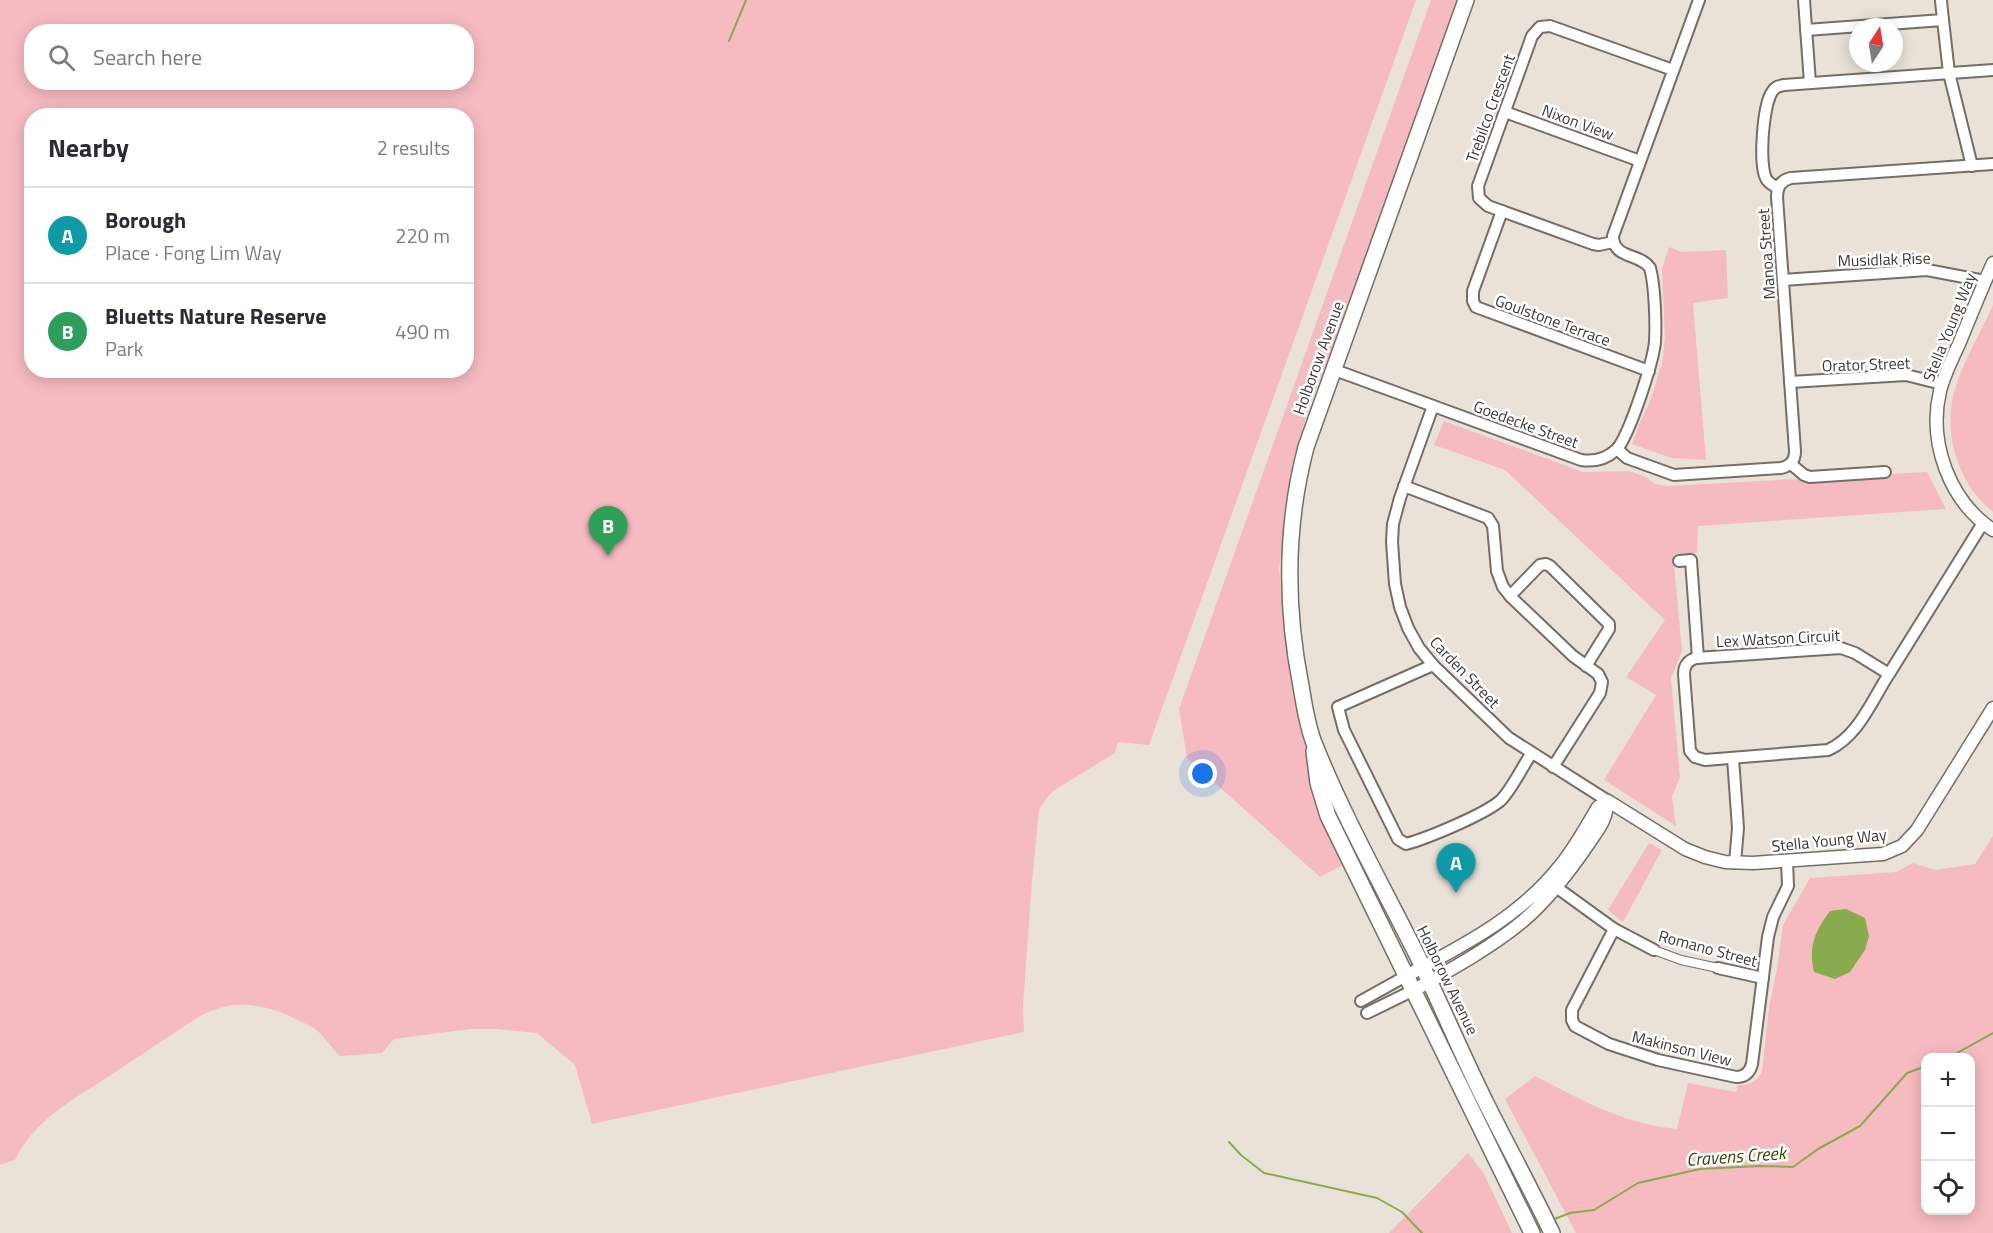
<!DOCTYPE html>
<meta charset="utf-8">
<style>
body{margin:0;font-family:"Titillium Web",sans-serif;background:#f2f2f3;color:#2b2b33}
.controls{position:absolute;right:18px;bottom:18px;display:grid;overflow:hidden;border-radius:12px;box-shadow:0 3px 15px #0003}
.controls button{width:54px;height:54px;display:grid;place-items:center;padding:0;border:0;border-bottom:2px solid #e1e1e2;background:#fff;color:#2b2b33;font:30px sans-serif}
.compass{position:absolute;left:1849px;top:18px;width:54px;height:54px;border-radius:50%;background:#fff;box-shadow:0 3px 15px #0003;rotate:12deg}
.you{position:absolute;left:1203px;top:774px;width:21px;height:21px;margin:-15px;border:4px solid #fff;border-radius:50%;background:#1a73e8;box-shadow:0 0 0 9px #1a73e833}
.badge{display:grid;place-items:center;width:39px;height:39px;border-radius:50%;background:#ea580c;color:#fff;font-size:20px;font-weight:700}
.pin{position:absolute;translate:-50% -50px;filter:drop-shadow(0 2px 3px #0008)}
.pin::after{content:'';position:absolute;top:32px;width:21px;height:18px;background:inherit;clip-path:polygon(0 0,100% 0,50% 100%)}
.list{margin:0;padding:0;list-style:none}
h2{display:flex;justify-content:space-between;align-items:center;height:78px;margin:0;padding:0 24px;font-size:26px}
h2 small{font-size:20px;font-weight:400;color:#7c7c81}
.list li{display:grid;grid-template-columns:39px 1fr auto;gap:18px;align-items:center;box-sizing:border-box;height:96px;padding:0 24px;border-top:2px solid #e1e1e2}
.list b{display:block;font-size:22px;white-space:nowrap}
.list p{margin:0;font-size:20px;white-space:nowrap;color:#7c7c81}
.list em{font-size:20px;font-style:normal;color:#7c7c81}
.icon{flex:none;width:33px;height:33px;fill:none;stroke:currentColor;stroke-width:2;stroke-linecap:round;stroke-linejoin:round}
.map{position:relative;flex:none;width:1993px;height:1233px;overflow:hidden}
.search{position:absolute;background:#fff;box-shadow:0 3px 15px #0003;left:24px;top:24px;width:450px;height:66px;display:flex;align-items:center;gap:15px;box-sizing:border-box;padding:0 21px;border-radius:24px;color:#7c7c81;font-size:22px}
.panel{position:absolute;background:#fff;box-shadow:0 3px 15px #0003;left:24px;top:108px;width:450px;height:270px;border-radius:24px}
.map>svg:first-child{display:block}
.green{fill:#f6bbc0;fill-rule:evenodd}
.water{fill:#87ab4d}
.lines{fill:none;stroke-linecap:round;stroke-linejoin:round}
.stream{stroke:#87ab4d;stroke-width:2}
.pedestrian-casing{stroke:#756e66;stroke-width:10}
.minor-casing{stroke:#756e66;stroke-width:14}
.tertiary-casing{stroke:#756e66;stroke-width:15}
.secondary-casing{stroke:#756e66;stroke-width:18}
.pedestrian{stroke:#fff;stroke-width:8}
.minor{stroke:#fff;stroke-width:10}
.tertiary{stroke:#fff;stroke-width:12}
.secondary{stroke:#fff;stroke-width:15}
.labels{text-anchor:middle;dominant-baseline:central;stroke-width:5;stroke-linejoin:round;paint-order:stroke}
.street-label{font-size:16px;fill:#3c3935;stroke:#fff}
.water-label{font-size:18px;font-style:italic;fill:#324800;stroke:#fff}
</style>
<div class="map">
<svg width="1993" height="1233" viewBox="0 0 1993 1233">
<rect width="100%" height="100%" fill="#eae2d9"/>
<g class="green">
<path d="M0 0H1416L1149 745 1118 742 1115 753 1053 791 1045 800 1039 810 1032 881 1023 1006 1024 1032 592 1124 575 1065 537 1033 496 1029H470L394 1039 382 1053 340 1056C332 1048 324 1036 315 1029 309 1024 300 1022 294 1018 261 1002 229 999 197 1018 168 1037 139 1056 111 1075 74 1099 35 1119 15 1160L0 1165ZM32 32H466V82H32ZM32 116H466V370H32Z"/>
<polygon points="1431,0 1459,0 1363,269 1309,407 1293,461 1279,570 1283,604 1296,696 1318,810 1343,865 1320,877 1187,758 1179,709"/>
<polygon points="1669,247 1682,252 1726,250 1728,298 1693,303 1706,460 1671,458 1632,444 1638,427 1650,401 1662,363 1665,339 1662,269"/>
<path d="M1993 305V512C1957 484 1941 429 1956 386 1965 358 1981 332 1993 305Z"/>
<polygon points="1444,421 1583,472 1629,471 1646,477 1655,484 1667,486 1927,472 1946,509 1698,526 1697,553 1673,554 1682,651 1671,678 1680,777 1672,797 1676,826 1604,780 1656,695 1626,677 1665,620 1505,470 1434,445"/>
<path d="M1993 836V1233H1576L1505 1099 1535 1076C1582 1100 1623 1124 1677 1129L1688 1083 1736 1092 1738 1085C1750 1085 1755 1083 1762 1072L1769 1007 1777 969 1783 925 1810 878 1896 872 1913 863 1935 870 1975 864ZM1926 1058H1970V1210H1926Z"/>
<polygon points="1649,843 1662,850 1623,922 1608,910"/>
<polygon points="1468,1153 1484,1174 1512,1233 1389,1233"/>
</g>
<path class="water" d="M1846 909 1865 918 1869 936 1865 950 1850 972 1835 979 1814 972C1808 945 1815 932 1830 911Z"/>
<g class="lines">
<g class="stream">
<polyline points="729,41 746,0"/>
<polyline points="1948,1058 1993,1033"/>
<polyline points="1229,1142 1241,1155 1264,1173 1377,1198 1402,1212 1422,1233"/>
<polyline points="1552,1220 1570,1213 1594,1210 1638,1183 1700,1169 1759,1166 1793,1167 1818,1149 1860,1126 1907,1073 1926,1066"/>
</g>
<g class="pedestrian-casing">
<polyline id="pedestrian" points="1654,950 1681,960 1718,968"/>
</g>
<g class="minor-casing">
<g id="minor">
<polyline points="1804,0 1810,83"/>
<polyline points="1943,20 1949,73 1972,166"/>
<polyline points="1806,30 1943,20 1941,1"/>
<polyline points="1505,112 1640,161"/>
<path d="M1778 188C1774 186 1770 184 1767 180 1758 167 1763 105 1772 92 1775 87 1778 86 1784 85L1993 70"/>
<polyline points="1502,211 1473,291 1473,301 1476,307 1649,371"/>
<polyline points="1613,242 1599,245 1593,244 1488,206 1479,198 1478,186 1532,36 1540,27 1550,26 1673,70"/>
<polyline points="1783,280 1927,270 1985,281"/>
<path d="M1332 369 1581 460C1594 462 1606 459 1616 450 1629 437 1653 362 1655 342 1656 323 1655 286 1650 268 1640 253 1613 259 1613 236L1699 0"/>
<polyline points="1790,382 1906,375 1942,384"/>
<polyline points="1433,406 1400,498 1393,524 1392,542 1395,584 1400,607 1408,628 1419,648 1433,665 1509,738 1608,801"/>
<path d="M1617 449 1627 458 1674 475 1781 468C1790 466 1795 461 1795 451L1777 197C1777 187 1781 180 1791 178L1993 164"/>
<polyline points="1791,464 1804,475 1810,477 1885,472"/>
<polyline points="1404,486 1488,518 1493,526 1497,571 1503,587 1512,598 1573,656 1598,674 1602,682 1600,693 1553,767"/>
<polyline points="1679,561 1691,560 1698,658"/>
<polyline points="1510,596 1540,565 1546,564 1550,566 1609,624 1609,629 1586,666"/>
<path d="M1433 665 1338 707 1344 730 1398 839 1406 844C1428 838 1483 815 1500 801 1510 792 1523 766 1531 754"/>
<path d="M1889 674C1872 700 1858 737 1828 750L1705 760 1695 757 1690 751 1684 674C1684 666 1688 660 1696 658L1841 648 1855 653 1889 674 1983 523"/>
<polyline points="1733,758 1738,828 1735,863"/>
<polyline points="1556,887 1614,929 1654,950"/>
<path d="M1614 929 1572 1010V1020L1575 1026 1609 1044 1658 1060 1736 1077C1745 1077 1750 1072 1752 1064L1768 937 1773 917 1788 886 1787 861"/>
<polyline points="1718,968 1763,978"/>
<polyline points="1361,1001 1406,976"/>
<polyline points="1367,1013 1414,990"/>
</g>
</g>
<g class="tertiary-casing">
<g id="tertiary">
<path d="M1993 263C1981 290 1970 317 1959 344 1952 359 1944 375 1940 391 1928 442 1949 501 1993 530"/>
<polyline points="1608,801 1685,849 1705,857 1725,862 1753,863 1883,854 1902,846 1917,830 1993,708"/>
<path d="M1406 976C1462 946 1520 917 1560 866 1575 848 1586 827 1598 807L1607 802C1607 820 1598 829 1589 843 1570 871 1549 899 1523 921 1492 947 1450 970 1414 990"/>
</g>
</g>
<g class="secondary-casing">
<g id="secondary">
<path d="M1466 0 1306 447C1285 527 1285 605 1301 686 1304 704 1307 725 1314 743 1343 816 1382 885 1417 955 1441 1004 1462 1055 1486 1103 1508 1147 1531 1189 1552 1233"/>
<polyline points="1314,751 1318,783 1328,816 1532,1233"/>
</g>
</g>
<use href="#pedestrian" class="pedestrian"/>
<use href="#minor" class="minor"/>
<use href="#tertiary" class="tertiary"/>
<use href="#secondary" class="secondary"/>
</g>
<g class="labels">
<g class="street-label">
<text transform="translate(1490 108) rotate(-70)">Trebilco Crescent</text>
<text transform="translate(1578 122) rotate(20)">Nixon View</text>
<text transform="translate(1766 254) rotate(-94)">Manoa Street</text>
<text transform="translate(1884 259) rotate(-2)">Musidlak Rise</text>
<text transform="translate(1553 320) rotate(20)">Goulstone Terrace</text>
<text transform="translate(1949 327) rotate(-68)">Stella Young Way</text>
<text transform="translate(1318 358) rotate(-70)">Holborow Avenue</text>
<text transform="translate(1866 364) rotate(-2)">Orator Street</text>
<text transform="translate(1526 424) rotate(20)">Goedecke Street</text>
<text transform="translate(1778 638) rotate(-3)">Lex Watson Circuit</text>
<text transform="translate(1465 672) rotate(46)">Carden Street</text>
<text transform="translate(1829 840) rotate(-6)">Stella Young Way</text>
<text transform="translate(1708 948) rotate(15)">Romano Street</text>
<text transform="translate(1448 980) rotate(64)">Holborow Avenue</text>
<text transform="translate(1682 1048) rotate(14)">Makinson View</text>
</g>
<g class="water-label">
<text transform="translate(1736 1156) rotate(-4)">Cravens Creek</text>
</g>
</g>
</svg>
<div class="controls">
<button>+</button>
<button>−</button>
<button><svg class="icon" aria-label="locate" viewBox="0 0 24 24"><circle cx="12" cy="12" r="6"/><path d="M12 2v4M12 18v4M2 12h4M18 12h4"/></svg></button>
</div>
<svg class="compass" viewBox="-18 -18 36 36"><path d="M0-13l5 13h-10z" fill="#e53935"/><path d="M0 13l5-13h-10z" fill="#7c7c81"/></svg>
<div class="you"></div>
<div class="pin badge" style="left:1456px;top:893px;background:#0f9aa8">A</div>
<div class="pin badge" style="left:608px;top:556px;background:#2e9e5b">B</div>
<div class="search"><svg class="icon" aria-label="search" viewBox="0 0 24 24"><circle cx="10" cy="10" r="6"/><path d="M15 15l6 6"/></svg>Search here</div>
<section class="panel">
<h2>Nearby<small>2 results</small></h2>
<ul class="list">
<li><span class="badge" style="background:#0f9aa8">A</span><div><b>Borough</b><p>Place · Fong Lim Way</p></div><em>220 m</em></li>
<li><span class="badge" style="background:#2e9e5b">B</span><div><b>Bluetts Nature Reserve</b><p>Park</p></div><em>490 m</em></li>
</ul>
</section>
</div>
